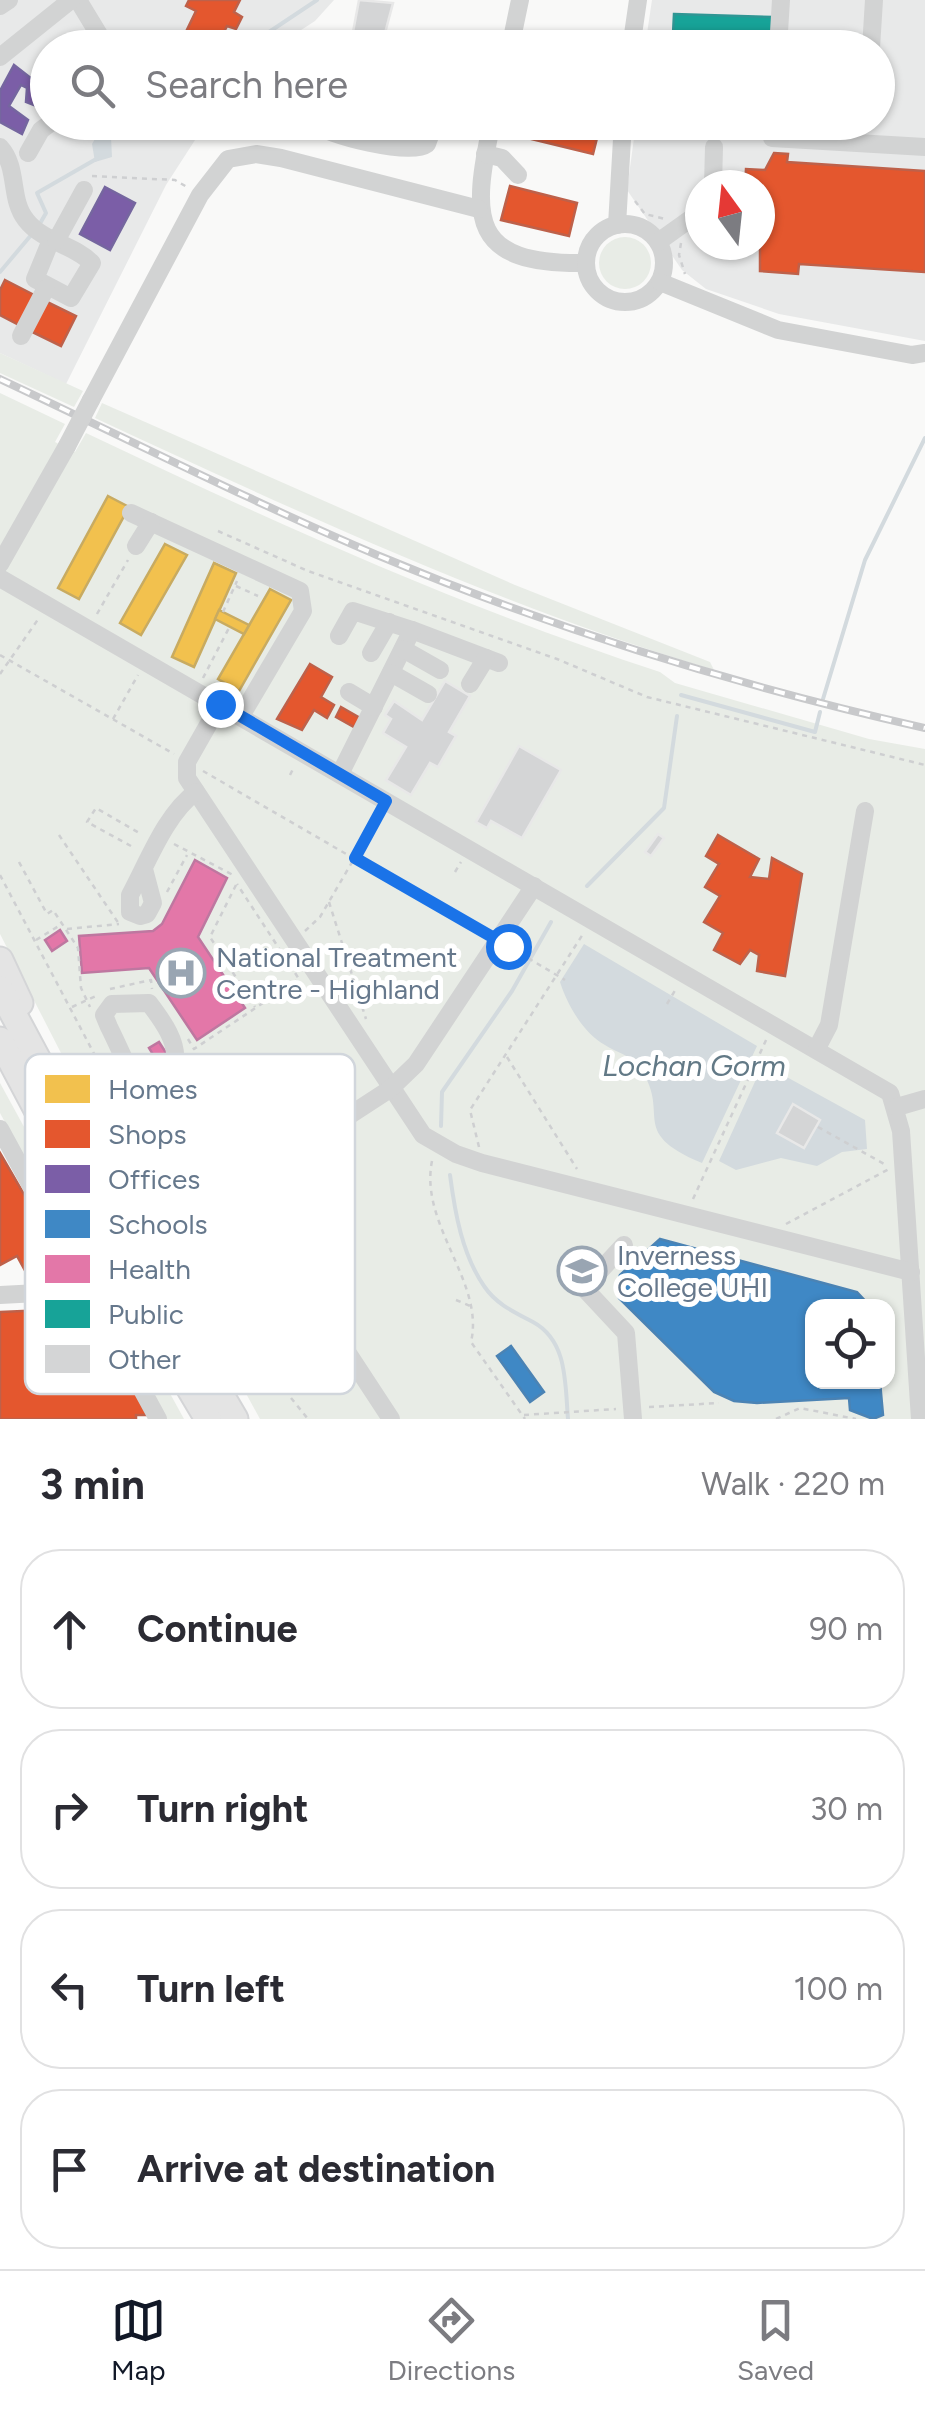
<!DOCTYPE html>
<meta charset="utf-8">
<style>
body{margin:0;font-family:Figtree,sans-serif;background:#f7f7f7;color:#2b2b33}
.controls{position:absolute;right:30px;bottom:30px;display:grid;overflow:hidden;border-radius:20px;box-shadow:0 2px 8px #0004}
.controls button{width:90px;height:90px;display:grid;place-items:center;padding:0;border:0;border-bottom:2px solid #e1e1e2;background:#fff;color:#2b2b33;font:50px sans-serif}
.compass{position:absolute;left:685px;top:170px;width:90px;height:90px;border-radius:50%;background:#fff;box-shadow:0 2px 8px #0004;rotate:345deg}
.stop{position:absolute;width:30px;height:30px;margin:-22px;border:8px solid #1a73e8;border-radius:50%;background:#fff}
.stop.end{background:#1a73e8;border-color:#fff;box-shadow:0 2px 10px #0008}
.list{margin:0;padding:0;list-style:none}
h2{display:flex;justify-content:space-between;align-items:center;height:130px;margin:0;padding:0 40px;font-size:42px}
h2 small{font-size:32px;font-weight:400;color:#7c7c81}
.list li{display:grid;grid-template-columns:65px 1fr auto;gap:30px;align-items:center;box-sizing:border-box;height:160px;margin:0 20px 20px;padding:0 20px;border:2px solid #e1e1e2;border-radius:40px}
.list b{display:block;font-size:38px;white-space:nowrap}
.list em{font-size:32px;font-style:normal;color:#7c7c81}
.icon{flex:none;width:55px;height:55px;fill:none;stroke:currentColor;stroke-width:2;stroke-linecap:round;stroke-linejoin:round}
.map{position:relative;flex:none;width:925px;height:1419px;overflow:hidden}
.search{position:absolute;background:#fff;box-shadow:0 2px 8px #0004;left:30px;right:30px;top:30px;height:110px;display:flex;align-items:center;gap:25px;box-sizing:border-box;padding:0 35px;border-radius:55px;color:#7c7c81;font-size:38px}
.sheet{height:850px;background:#fff}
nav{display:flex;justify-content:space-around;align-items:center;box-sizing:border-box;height:140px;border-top:2px solid #e1e1e2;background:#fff;font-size:28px;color:#7c7c81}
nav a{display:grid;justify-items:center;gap:5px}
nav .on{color:#111827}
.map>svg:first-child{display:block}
.built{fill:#e8e9e9;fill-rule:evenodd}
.green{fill:#e8ece6;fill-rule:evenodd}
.water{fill:#d3dade}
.homes{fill:#f2c14e;stroke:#c8ab61;stroke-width:2.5}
.shops{fill:#e4572e;stroke:#be614a;stroke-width:2.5}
.offices{fill:#7b5ea7;stroke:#75669f;stroke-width:2.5}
.schools{fill:#3f88c5;stroke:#4b83b4;stroke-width:2.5}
.health{fill:#e377a8;stroke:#be77a0;stroke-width:2.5}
.public{fill:#17a398;stroke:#2f9694;stroke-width:2.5}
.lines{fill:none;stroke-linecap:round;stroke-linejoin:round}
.stream{stroke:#d3dade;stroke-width:4}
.building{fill:#d4d5d6;stroke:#e8e8e8;stroke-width:2.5}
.highway-casing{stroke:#d4d5d7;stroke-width:29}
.path{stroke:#cecfd1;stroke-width:2.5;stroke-dasharray:5 5;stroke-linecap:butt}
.minor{stroke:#d2d3d3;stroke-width:18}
.highway{stroke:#e4e4e4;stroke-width:25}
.rail-casing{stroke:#c8c9cb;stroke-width:8}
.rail{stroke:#fff;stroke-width:4;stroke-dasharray:11;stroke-linecap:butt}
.minor-bridge{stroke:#d2d3d3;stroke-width:18}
.route{stroke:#1a73e8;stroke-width:12}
.labels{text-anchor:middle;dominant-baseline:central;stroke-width:10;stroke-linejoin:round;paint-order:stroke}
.poi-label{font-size:28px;fill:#66788c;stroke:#fff;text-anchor:start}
.water-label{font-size:30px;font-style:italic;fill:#627986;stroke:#fff}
.key{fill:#fff;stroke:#d1d6dc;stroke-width:2.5}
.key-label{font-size:28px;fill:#66788c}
</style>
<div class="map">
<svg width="925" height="1419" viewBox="0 0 925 1419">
<rect width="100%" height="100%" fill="#f9f9f8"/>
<g class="built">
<polygon points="0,0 334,0 315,21 275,47 48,48 48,122 206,123 166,185 66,384 0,353"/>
<path d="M652 0H925V341L779 314 706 289 682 270 627 190 636 123 878 122V48L645 47ZM700 185H760V245H700Z"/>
</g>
<g class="green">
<circle cx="625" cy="263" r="26"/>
<polygon points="0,353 83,391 74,407 0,373"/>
<path d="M0 393 65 424 55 442 75 452 86 433C275 523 461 607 660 672L675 683 869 739 925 749V1419H260L82 1094 0 934ZM812 1306H888V1382H812Z"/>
<path d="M102 403 515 585 710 662 714 670C499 606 298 512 95 418Z"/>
<polygon points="0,1083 184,1419 167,1419 0,1113"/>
</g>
<g class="water">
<polygon points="104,123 130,123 111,137 112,157 95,162 92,144"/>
<path d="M584 944 757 1046 702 1163C625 1131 674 1113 638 1066 629 1054 617 1053 605 1045 583 1033 567 1004 560 982Z"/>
<polygon points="763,1064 865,1120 867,1149 842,1152 817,1166 781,1158 736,1170 719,1161"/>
</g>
<g class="homes">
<polygon points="108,496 129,507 79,599 58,588"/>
<polygon points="165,544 187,555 141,635 120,623"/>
<polygon points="214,563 236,573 194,667 172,657"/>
<polygon points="270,589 291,600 239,691 218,679"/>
<polygon points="219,610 249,625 244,634 215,619"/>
</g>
<g class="shops">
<polygon points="189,0 240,0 234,12 242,17 236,29 227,26 216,48 202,48 183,38 196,11 186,6"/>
<polygon points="514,122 587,122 600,126 593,154 511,134"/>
<polygon points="774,153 788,154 787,162 925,171 925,272 799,264 798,274 760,271 760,185 745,185 746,169 765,170"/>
<polygon points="510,186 577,203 569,236 501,220"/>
<polygon points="5,280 36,296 21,326 0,315 0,290"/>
<polygon points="45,301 76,316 61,346 30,331"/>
<polygon points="310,664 332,677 321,697 334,705 327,718 314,710 302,730 277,719"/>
<polygon points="341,707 360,718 354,727 336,717"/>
<polygon points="718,835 759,859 750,877 769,879 772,858 802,874 785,976 757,971 759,955 750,950 740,964 714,950 723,933 704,922 720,896 705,887 719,864 706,856"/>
<polygon points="0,1153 90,1308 79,1308 59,1276 28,1276 17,1256 0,1265"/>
<polygon points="90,1308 90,1326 100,1326 102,1353 111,1352 114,1377 130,1377 147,1415 136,1415 136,1419 0,1419 0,1312"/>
</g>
<g class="offices">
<polygon points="14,65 32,79 37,72 48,76 44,109 26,102 27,88 21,85 9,106 28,120 22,134 0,122 0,91"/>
<polygon points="105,187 135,203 110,250 80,234"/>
</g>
<g class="schools">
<polygon points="660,1239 857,1292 870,1306 812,1306 812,1382 880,1382 883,1415 873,1419 850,1410 849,1398 757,1403 734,1401 714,1392 619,1298 616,1286 620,1275"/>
<polygon points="511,1346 544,1392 530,1402 497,1356"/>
</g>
<g class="health">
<polygon points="195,860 227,878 198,937 245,1008 197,1040 149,968 82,973 79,936 153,931 162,924"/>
<polygon points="60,930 67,941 52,951 45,940"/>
<polygon points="159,1042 170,1059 160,1066 149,1048"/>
</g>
<g class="public">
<polygon points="674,14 772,17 770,48 666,48 667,34 673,34"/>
<polygon points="668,122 753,122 752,134 668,130"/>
</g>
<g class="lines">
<g class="stream">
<polyline points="245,48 317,0"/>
<polyline points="38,227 46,213 37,193 98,158"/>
<polyline points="0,272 32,234"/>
<polyline points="681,695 815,732 820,712"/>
<polyline points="823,699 865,560 925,438"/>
<polyline points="587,886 664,808 677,716"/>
<polyline points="441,1126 442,1092 512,991 551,922"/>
<path d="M450 1175C455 1213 462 1254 484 1286 496 1304 514 1312 533 1322 568 1341 565 1384 568 1419"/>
</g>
</g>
<g class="building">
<polygon points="359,0 393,3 381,48 350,48"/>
<polygon points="322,122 416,122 411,147"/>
<polygon points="445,681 470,696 449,732 456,736 438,767 430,763 411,795 386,780 406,747 383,733 391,719 385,715 394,701 422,720"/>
<polygon points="519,746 561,770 522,838 491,821 487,828 476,822"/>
<polygon points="658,834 664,838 651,856 645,852"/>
<polygon points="793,1104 820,1120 804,1148 777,1133"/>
</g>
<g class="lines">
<g class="highway-casing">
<g id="highway">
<polyline points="0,960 20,1003"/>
<polyline points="0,989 177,1320 235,1419"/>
<polyline points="0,1040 146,1315 208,1419"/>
</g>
</g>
<g class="path">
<polyline points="92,176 175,180 187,187"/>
<polyline points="635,201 645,214 665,219"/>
<polyline points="681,243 679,255 685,274"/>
<polyline points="218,531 308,571 557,659 647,697 925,765"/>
<polyline points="236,586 258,596"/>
<polyline points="223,612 237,581"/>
<polyline points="97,614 128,560"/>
<polyline points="0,655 174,754"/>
<polyline points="0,674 39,618"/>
<polyline points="203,678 230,626"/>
<polyline points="113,719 138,675"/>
<polyline points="203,771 486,935"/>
<polyline points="290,775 294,767"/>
<polyline points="59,835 119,924"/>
<polyline points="174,844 233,875"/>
<polyline points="131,846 87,822 96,808 141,834"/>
<polyline points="19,862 47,914 53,910 78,948 81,988 90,1007"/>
<polyline points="455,872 461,862"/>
<polyline points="0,875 220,1293 237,1331 308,1419"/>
<polyline points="236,885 210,937 255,1007"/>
<polyline points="167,892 187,855"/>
<polyline points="329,902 366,1019"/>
<polyline points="67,929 119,924"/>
<polyline points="305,931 320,917 379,816"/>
<polyline points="36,940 62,924"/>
<polyline points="511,948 565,980"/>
<polyline points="110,989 151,980 152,989"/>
<polyline points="667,1004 677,987"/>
<polyline points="72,1007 98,995"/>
<polyline points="188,1039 194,1049 299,979 237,884"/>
<polyline points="507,1057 577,1169"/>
<polyline points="818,1127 886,1165"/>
<polyline points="479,1147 470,1110 583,934"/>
<path d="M432 1161C419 1225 485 1282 471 1342L525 1419"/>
<polyline points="693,1199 767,1038"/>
<polyline points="786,1224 889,1169"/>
<polyline points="456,1300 470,1306"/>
<polyline points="649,1407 719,1403"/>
<polyline points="524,1415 616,1409"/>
<polyline points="776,1419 800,1408 856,1419"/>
</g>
<g class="minor">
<polyline points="78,0 101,38 98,48"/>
<polyline points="0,6 9,0"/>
<polyline points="320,48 321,44"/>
<polyline points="510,48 520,0"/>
<polyline points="631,48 638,0"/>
<polyline points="778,48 781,0"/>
<polyline points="871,48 874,0"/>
<polyline points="0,57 71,0"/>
<path d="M311 122C327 136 411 156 427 144L435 122"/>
<path d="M492 122C471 219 469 265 586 263"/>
<polyline points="773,122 772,138 925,147"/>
<path d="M0 147C19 168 9 199 26 220 43 242 73 244 92 263L71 298 35 279 51 240"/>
<polyline points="28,153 41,130 52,122"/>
<polyline points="485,154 502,158 518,175"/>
<polyline points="713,185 714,147"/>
<circle cx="625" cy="263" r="39"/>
<polyline points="617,225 623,122"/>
<polyline points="56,241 84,190"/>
<polyline points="658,242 700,212"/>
<polyline points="660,282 778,330 912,355 925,353"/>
<polyline points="21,336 46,288"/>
<polyline points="91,400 200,195 228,159 256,154 281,158 479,209"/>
<polyline points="131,513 300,591 303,611 241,716"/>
<polyline points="136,546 151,522"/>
<polyline points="0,564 67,446"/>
<polyline points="0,578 890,1093 901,1131 920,1419"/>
<polyline points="412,630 499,663"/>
<polyline points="339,636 353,611 412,630 340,774"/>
<polyline points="403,649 440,670"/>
<polyline points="371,653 389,622"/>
<polyline points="391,673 428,694"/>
<polyline points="470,684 486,658"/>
<polyline points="349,692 374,707"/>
<polyline points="220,704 187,762 187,778 423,1135 456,1154 482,1163 911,1272"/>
<path d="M144 869 153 903 147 914 140 916 130 912V895C147 864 166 813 196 792"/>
<polyline points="817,1048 829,1025 865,811"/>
<path d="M140 1087 174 1065C180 1044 162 1020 149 1003L112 1004 104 1015 109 1027C129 1066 168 1170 208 1187 220 1191 235 1188 248 1188"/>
<polyline points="897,1107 925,1099"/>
<polyline points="0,1129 158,1419"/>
<polyline points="624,1245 584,1288 626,1333 633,1419"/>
<polyline points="0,1295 57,1292"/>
<polyline points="391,1419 252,1207 248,1187 264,1171 390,1089 416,1064 534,886"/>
</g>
<use href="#highway" class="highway"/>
<g class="rail-casing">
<path id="rail" d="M0 379C126 438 250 501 377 555 554 629 738 686 925 728"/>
</g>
<use href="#rail" class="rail"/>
<polyline class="minor-bridge" points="67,446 91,400"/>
</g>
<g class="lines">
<polyline class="route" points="220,704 386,801 355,858 508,946"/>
</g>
<defs>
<g id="hospital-ring" transform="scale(2.5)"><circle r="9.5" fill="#fff" stroke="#99a5b2" stroke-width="1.5"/><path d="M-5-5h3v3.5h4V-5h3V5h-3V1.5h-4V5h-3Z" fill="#99a5b2"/></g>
<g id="university-ring" transform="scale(2.5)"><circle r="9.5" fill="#fff" stroke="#99a5b2" stroke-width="1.5"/><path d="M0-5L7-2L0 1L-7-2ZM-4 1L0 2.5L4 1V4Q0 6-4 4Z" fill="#99a5b2"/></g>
</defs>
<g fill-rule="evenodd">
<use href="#hospital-ring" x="181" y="973"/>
<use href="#university-ring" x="582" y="1271"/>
</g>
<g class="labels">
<g class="poi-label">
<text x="216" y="957">National Treatment<tspan x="216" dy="32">Centre - Highland</tspan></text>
<text x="617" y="1255">Inverness<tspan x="617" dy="32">College UHI</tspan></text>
</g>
<g class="water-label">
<text x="694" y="1065">Lochan Gorm</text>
</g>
</g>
<rect x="25" y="1054" width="330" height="340" rx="15" class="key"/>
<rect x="45" y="1075" width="45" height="28" fill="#f2c14e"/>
<rect x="45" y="1120" width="45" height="28" fill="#e4572e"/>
<rect x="45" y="1165" width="45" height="28" fill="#7b5ea7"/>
<rect x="45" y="1210" width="45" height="28" fill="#3f88c5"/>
<rect x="45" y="1255" width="45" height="28" fill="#e377a8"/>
<rect x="45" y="1300" width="45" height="28" fill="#17a398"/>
<rect x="45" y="1345" width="45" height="28" fill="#d4d5d6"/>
<g class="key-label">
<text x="108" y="1099">Homes</text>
<text x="108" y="1144">Shops</text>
<text x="108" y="1189">Offices</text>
<text x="108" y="1234">Schools</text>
<text x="108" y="1279">Health</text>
<text x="108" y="1324">Public</text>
<text x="108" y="1369">Other</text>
</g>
</svg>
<div class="controls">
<button><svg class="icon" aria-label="locate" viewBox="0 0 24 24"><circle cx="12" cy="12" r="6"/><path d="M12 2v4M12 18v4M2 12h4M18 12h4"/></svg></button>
</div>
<svg class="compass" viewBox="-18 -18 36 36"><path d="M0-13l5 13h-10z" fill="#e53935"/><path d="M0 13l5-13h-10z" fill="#7c7c81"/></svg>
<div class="stop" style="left:508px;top:946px"></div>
<div class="stop end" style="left:220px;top:704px"></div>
<div class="search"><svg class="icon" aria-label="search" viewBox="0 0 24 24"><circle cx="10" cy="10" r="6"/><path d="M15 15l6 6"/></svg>Search here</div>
</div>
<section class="sheet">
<h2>3 min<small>Walk · 220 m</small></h2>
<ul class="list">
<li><svg class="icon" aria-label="ahead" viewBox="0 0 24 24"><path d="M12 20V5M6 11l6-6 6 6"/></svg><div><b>Continue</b></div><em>90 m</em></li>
<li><svg class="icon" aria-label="right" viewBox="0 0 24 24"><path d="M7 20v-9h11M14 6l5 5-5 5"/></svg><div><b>Turn right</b></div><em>30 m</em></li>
<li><svg class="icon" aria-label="left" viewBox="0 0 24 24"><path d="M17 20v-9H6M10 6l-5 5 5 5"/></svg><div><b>Turn left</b></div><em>100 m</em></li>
<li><svg class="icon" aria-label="arrive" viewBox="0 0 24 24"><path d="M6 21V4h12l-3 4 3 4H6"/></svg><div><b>Arrive at destination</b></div></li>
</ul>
</section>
<nav>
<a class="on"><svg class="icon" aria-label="map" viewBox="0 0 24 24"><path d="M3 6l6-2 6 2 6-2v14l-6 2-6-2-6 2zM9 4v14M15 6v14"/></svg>Map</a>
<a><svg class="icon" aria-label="directions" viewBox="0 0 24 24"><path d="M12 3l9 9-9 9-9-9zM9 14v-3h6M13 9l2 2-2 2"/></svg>Directions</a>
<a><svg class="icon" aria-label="saved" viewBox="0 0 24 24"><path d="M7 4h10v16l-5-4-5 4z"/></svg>Saved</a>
</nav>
